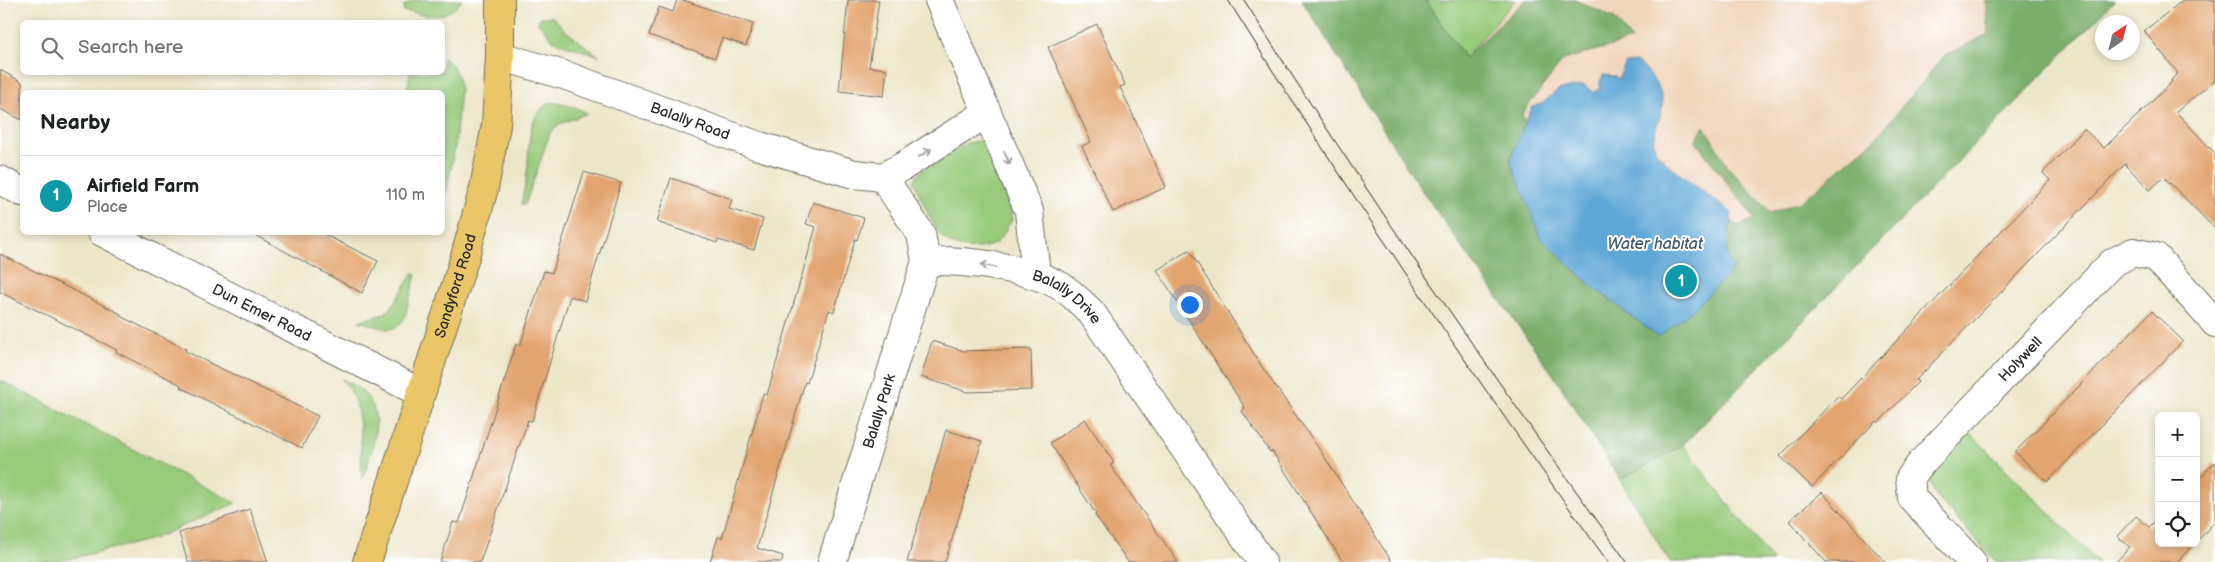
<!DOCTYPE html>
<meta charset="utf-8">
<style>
body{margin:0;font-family:"Balsamiq Sans",sans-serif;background:#f2f2f2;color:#202124}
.controls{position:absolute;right:15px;bottom:15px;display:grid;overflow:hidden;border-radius:8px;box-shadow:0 2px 8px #0003}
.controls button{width:45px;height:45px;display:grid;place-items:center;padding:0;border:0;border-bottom:1px solid #e0e0e0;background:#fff;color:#202124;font:25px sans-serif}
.compass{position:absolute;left:2095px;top:15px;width:45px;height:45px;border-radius:50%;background:#fff;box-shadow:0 2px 8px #0003;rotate:35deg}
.you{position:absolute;left:1189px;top:304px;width:18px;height:18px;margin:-12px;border:4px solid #fff;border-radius:50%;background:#1a73e8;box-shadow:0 0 0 8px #1a73e833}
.badge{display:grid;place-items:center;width:32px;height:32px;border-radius:50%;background:#b45309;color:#fff;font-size:16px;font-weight:700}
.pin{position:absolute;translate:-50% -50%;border:2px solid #fff;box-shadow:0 1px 5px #0006}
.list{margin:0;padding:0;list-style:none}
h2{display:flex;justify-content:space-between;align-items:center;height:65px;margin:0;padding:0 20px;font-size:21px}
h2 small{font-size:16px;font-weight:400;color:#757577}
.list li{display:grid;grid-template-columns:32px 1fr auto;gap:15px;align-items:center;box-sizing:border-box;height:80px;padding:0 20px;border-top:1px solid #e0e0e0}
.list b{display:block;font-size:19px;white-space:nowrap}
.list p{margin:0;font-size:16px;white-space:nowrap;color:#757577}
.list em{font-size:16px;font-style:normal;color:#757577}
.icon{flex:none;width:28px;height:28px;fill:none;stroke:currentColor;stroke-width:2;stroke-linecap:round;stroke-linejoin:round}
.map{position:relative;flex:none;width:2215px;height:562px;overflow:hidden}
.search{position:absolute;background:#fff;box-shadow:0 2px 8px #0003;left:20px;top:20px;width:425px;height:55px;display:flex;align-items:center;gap:12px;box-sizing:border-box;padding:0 18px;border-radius:8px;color:#757577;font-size:19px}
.panel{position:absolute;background:#fff;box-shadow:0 2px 8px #0003;left:20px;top:90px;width:425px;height:145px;border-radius:8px}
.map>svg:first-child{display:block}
.built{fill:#f0d6bc}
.green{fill:#98ca7b;stroke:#627a53}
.forest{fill:#7aae6b;stroke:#526c4b}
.water{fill:#5fa7d6;stroke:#456980}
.building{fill:#e3a56f}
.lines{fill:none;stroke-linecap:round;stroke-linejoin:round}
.minor-casing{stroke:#6f6d63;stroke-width:30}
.major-casing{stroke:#6f6d63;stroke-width:30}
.minor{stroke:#fff;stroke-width:28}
.major{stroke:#ebc669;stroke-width:28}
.tram{stroke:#2b2b2b;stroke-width:1}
.oneway{stroke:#a0a0a0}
.labels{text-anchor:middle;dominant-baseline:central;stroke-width:4;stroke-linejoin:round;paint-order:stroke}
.street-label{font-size:15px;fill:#2b2b2b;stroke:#fff}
.water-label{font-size:16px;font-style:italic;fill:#405d6f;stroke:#fff}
</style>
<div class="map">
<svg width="2215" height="562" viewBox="0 0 2215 562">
<rect width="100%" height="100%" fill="#fff"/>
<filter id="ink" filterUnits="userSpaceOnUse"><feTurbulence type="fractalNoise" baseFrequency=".02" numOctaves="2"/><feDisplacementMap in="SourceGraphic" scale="10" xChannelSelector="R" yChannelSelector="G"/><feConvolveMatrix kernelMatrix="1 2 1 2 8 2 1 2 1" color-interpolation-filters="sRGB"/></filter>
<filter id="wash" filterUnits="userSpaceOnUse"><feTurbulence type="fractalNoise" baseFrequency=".0096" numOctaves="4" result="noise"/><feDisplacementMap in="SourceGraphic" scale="20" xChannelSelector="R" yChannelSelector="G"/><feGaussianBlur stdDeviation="1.12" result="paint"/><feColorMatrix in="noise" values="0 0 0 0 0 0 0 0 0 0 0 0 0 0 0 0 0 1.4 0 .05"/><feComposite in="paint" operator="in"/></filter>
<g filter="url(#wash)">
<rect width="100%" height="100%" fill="#ede7ca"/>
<polygon class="built" points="1341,0 2115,0 1683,445"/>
<g class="green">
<path d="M415 0H462C444 23 428 15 403 11L404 6Z"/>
<polygon points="1426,0 1515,0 1465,58"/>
<polygon points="541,17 553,17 567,32 599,56 554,41 538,22"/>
<polygon points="443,58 452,65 457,75 460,88 455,146 443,211 442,92 407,92 410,73 442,72"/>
<path d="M552 102 574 107 588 113 559 124 550 133 525 205 521 204C523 194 526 183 527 173 530 150 525 112 552 102Z"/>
<path d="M985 140 1009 194 1012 220C1007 227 1002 238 996 243 982 251 956 250 944 239 936 233 917 191 914 180L920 172 967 143Z"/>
<polygon points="413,273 416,275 404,319 396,328 386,329 359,321 384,314 392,307"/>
<path d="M341 379C373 393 381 411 373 445 370 457 367 468 362 479 360 449 365 399 341 379Z"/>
<polygon points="0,380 236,503 153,539 56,562 0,562"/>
<polygon points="1969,432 2098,562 1996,562 1944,505 1935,495 1930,482 1933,472 1940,462"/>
<polygon points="1683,445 1773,562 1670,562 1620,480"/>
</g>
<polygon class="forest" points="1302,0 1426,0 1465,58 1525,0 1575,0 1614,18 1632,40 1563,60 1522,114 1559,199 1716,206 1737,226 1755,219 1695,141 1704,126 1728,167 1771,213 1802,201 1876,138 1944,56 1988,34 1985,0 2115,0 1683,445 1620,480 1556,379 1420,188"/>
<path class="water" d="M1637 62C1650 73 1664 89 1662 108 1661 121 1650 133 1655 149 1659 162 1718 202 1732 213L1726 252 1733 269 1691 312 1658 337 1592 286 1541 238 1510 160 1532 107 1543 103 1558 90 1584 85 1594 93 1600 88V81L1603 75 1615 76 1618 79 1626 63Z"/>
<g id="blocks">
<g class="building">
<polygon points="677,0 683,0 753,24 746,46 722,38 715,58 649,35 659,7 673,12"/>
<polygon points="848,0 879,0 869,67 887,69 884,96 839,91"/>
<polygon points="2183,0 2215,0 2215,80 2176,112 2215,153 2215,229 2164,177 2150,190 2125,164 1916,380 1918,382 1878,423 1876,421 1812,487 1780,456 1838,396 1841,399 2050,180 2043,173 2084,129 2104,148 2172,82 2171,80 2178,73 2144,31"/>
<polygon points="1097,24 1125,85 1120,87 1166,187 1113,212 1082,146 1091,142 1048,47"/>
<polygon points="0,70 22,82 22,120 0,109"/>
<polygon points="584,172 621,183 585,301 570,296 532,421 528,420 480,562 440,562 453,522 459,523 516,344 520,346 544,271 552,273"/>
<polygon points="671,178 732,199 729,209 763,219 754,250 718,240 717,243 657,222"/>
<polygon points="813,202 864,218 857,240 855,239 834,312 829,310 807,383 805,382 757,548 783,556 782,562 710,562 718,537 722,538 763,394 767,395 816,227 806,224"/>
<polygon points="249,232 319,232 378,261 362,293"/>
<polygon points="1189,250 1264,370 1320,450 1392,562 1343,562 1272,451 1270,452 1242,411 1245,408 1157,270"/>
<polygon points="0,254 121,314 120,316 186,349 185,351 318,416 302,448 180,387 181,385 116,352 117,350 0,292"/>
<polygon points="2152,311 2183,341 2047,482 2015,452"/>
<polygon points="932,341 964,351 1031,349 1032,390 968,392 921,377"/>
<polygon points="1085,419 1114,463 1110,465 1178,562 1128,562 1095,515 1096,514 1050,443"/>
<polygon points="946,430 982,441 965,497 945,562 907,562"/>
<polygon points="2215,462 2215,522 2196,542 2196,482"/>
<polygon points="1822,492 1866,541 1885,562 1826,562 1789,521"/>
<polygon points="250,509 268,562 188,562 179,533"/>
<polygon points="2136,516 2149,527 2159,517 2159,543 2195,543 2177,562 2116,562 2130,547 2117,536"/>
</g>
</g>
</g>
<g filter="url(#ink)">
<use href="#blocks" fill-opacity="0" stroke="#6f6d63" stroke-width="1"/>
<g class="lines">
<g class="minor-casing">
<g id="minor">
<polyline points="939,0 1029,211 1036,274"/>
<path id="s1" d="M500 56 567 76 756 145 854 174 883 177 902 167 987 113"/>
<path id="s2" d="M883 177 921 234 926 261C964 260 1029 267 1062 287 1072 293 1082 304 1091 312L1262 562"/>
<polyline points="0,180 22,192"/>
<path id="s3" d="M102 232 421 393"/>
<path id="s4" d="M832 562 926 261"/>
<path id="s5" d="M1972 562 1912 498 1910 478 1922 462 2112 263 2133 252 2156 257 2215 323"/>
</g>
</g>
<g class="major-casing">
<g id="major">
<path id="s6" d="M367 562 464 260 484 188 496 125 500 56V0"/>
</g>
</g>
<use href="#minor" class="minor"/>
<use href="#major" class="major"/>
<g class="tram">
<path d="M1228 0C1348 192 1475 379 1608 562"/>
<path d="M1244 0C1365 192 1494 378 1627 562"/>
</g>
</g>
<defs><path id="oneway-shaft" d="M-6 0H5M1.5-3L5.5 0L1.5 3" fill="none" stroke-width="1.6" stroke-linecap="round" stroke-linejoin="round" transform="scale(1.25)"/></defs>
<g class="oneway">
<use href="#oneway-shaft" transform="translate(925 153) rotate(-32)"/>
<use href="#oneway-shaft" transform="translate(1007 158) rotate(67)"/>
<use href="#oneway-shaft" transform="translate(988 266) rotate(-171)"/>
</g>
</g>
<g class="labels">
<g class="street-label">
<text stroke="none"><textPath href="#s1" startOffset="201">Balally Road</textPath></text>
<text stroke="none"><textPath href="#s6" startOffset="290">Sandyford Road</textPath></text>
<text stroke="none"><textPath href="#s2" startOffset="245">Balally Drive</textPath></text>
<text stroke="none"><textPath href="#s3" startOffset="179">Dun Emer Road</textPath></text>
<text stroke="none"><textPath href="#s5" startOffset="270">Holywell</textPath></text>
<text stroke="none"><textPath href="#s4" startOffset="158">Balally Park</textPath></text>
</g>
<g class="water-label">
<text x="1655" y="244">Water habitat</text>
</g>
</g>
</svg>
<div class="controls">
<button>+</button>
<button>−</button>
<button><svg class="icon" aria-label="locate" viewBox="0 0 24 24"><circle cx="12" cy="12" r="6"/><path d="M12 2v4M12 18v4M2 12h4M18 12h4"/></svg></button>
</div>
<svg class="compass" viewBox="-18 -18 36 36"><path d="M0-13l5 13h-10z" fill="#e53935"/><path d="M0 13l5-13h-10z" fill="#757577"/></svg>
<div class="you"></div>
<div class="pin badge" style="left:1681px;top:281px;background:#0f9aa8">1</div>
<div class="search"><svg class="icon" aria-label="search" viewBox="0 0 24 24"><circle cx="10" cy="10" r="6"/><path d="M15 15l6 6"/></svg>Search here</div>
<section class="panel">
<h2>Nearby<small></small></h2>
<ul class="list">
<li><span class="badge" style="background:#0f9aa8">1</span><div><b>Airfield Farm</b><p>Place</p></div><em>110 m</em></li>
</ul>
</section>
</div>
